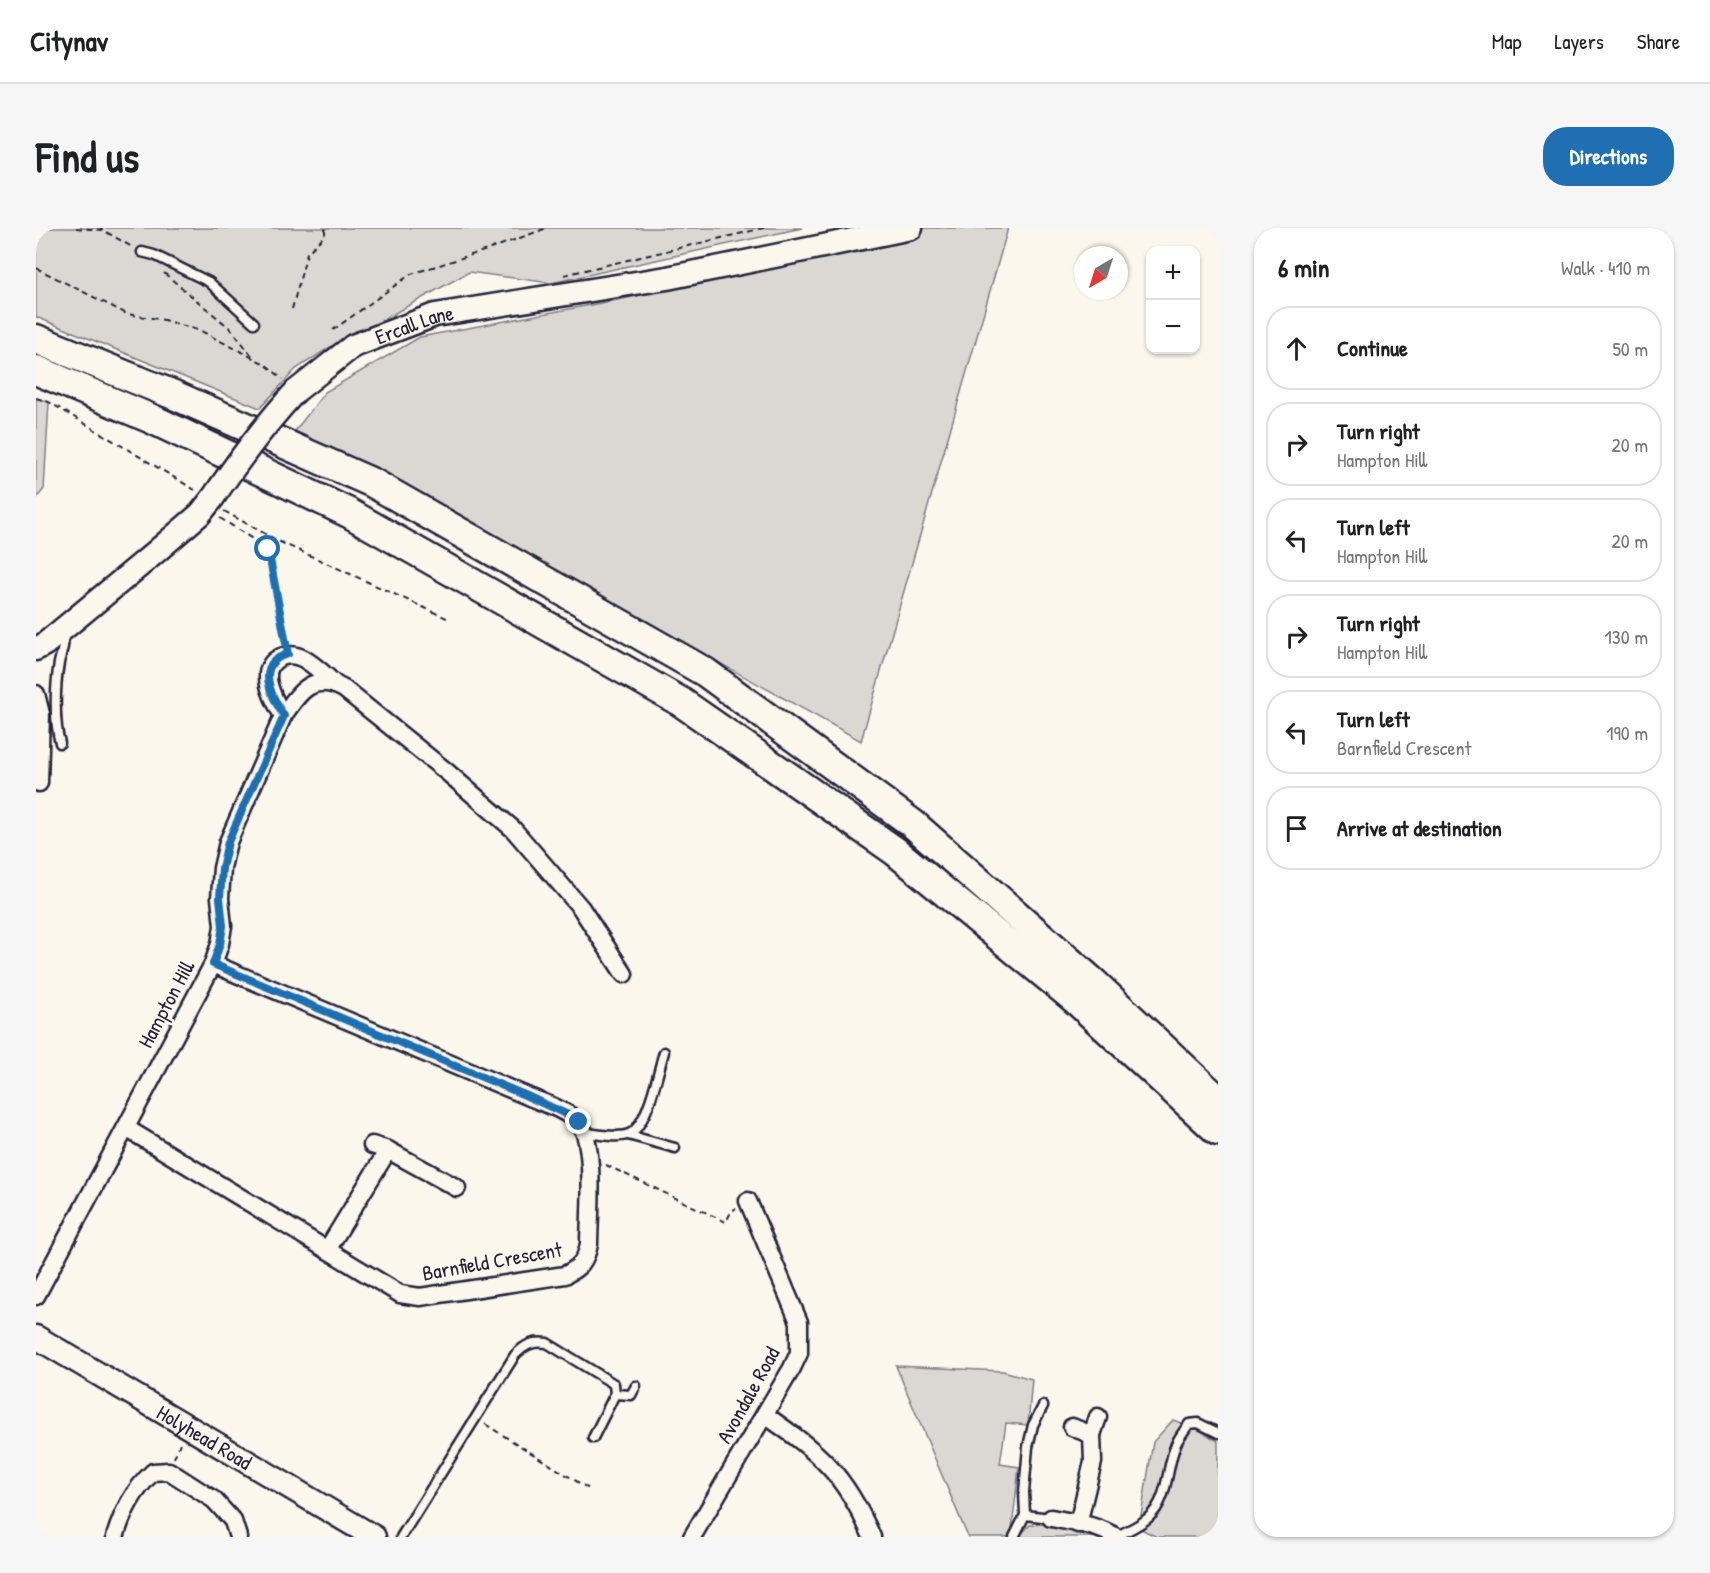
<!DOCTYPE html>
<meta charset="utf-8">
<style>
body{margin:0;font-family:"Patrick Hand",sans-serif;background:#f6f6f6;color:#202124}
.controls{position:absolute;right:18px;top:18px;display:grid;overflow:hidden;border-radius:12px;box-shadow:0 2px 4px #0004}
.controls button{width:54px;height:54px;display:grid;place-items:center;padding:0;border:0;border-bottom:2px solid #e0e0e0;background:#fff;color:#202124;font:30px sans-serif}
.compass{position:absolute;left:1038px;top:18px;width:54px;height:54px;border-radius:50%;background:#fff;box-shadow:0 2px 4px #0004;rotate:219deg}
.stop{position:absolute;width:18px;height:18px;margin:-14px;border:4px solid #1f6fb2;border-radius:50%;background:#fff}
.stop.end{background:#1f6fb2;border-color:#fff;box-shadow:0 2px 6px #0008}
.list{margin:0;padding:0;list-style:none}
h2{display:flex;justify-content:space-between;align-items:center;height:78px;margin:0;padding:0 24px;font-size:26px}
h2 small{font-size:20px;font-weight:400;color:#757577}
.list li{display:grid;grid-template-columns:39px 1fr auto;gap:18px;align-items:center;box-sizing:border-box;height:84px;margin:0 12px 12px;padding:0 12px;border:2px solid #e0e0e0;border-radius:24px}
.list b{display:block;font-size:22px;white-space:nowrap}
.list p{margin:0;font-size:20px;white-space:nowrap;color:#757577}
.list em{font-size:20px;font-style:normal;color:#757577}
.icon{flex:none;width:33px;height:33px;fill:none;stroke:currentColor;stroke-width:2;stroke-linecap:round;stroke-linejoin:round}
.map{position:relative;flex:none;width:1182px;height:1309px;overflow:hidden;border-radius:24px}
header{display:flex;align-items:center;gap:36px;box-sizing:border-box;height:84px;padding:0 30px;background:#fff;border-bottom:2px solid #e0e0e0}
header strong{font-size:28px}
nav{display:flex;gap:33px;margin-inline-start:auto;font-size:21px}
.intro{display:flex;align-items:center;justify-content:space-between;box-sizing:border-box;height:144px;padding:0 36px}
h1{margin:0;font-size:42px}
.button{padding:15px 27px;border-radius:24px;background:#1f6fb2;color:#fff;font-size:21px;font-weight:700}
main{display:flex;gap:36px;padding:0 36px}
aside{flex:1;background:#fff;border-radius:24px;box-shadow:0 2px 4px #0004}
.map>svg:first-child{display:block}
.green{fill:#dbd8d3;stroke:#7e7d87;stroke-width:1.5}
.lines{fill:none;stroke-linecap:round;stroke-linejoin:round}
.lane-casing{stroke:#22223b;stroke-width:13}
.street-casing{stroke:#22223b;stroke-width:21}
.secondary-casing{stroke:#22223b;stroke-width:27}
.highway-casing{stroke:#22223b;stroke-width:33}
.path{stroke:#22223b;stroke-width:2;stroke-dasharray:6 4.5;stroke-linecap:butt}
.lane{stroke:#fbf7ec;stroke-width:8}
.street{stroke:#fbf7ec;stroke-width:16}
.secondary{stroke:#fbf7ec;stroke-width:22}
.highway{stroke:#fbf7ec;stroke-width:28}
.secondary-bridge-casing{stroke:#22223b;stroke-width:27;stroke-linecap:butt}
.secondary-bridge{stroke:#fbf7ec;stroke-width:22}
.route{stroke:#1f6fb2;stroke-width:8}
.labels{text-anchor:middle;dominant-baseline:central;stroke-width:5;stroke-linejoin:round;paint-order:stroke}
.street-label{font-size:21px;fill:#22223b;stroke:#fbf7ec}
</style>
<header>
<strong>Citynav</strong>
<nav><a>Map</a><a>Layers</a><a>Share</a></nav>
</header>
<div class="intro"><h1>Find us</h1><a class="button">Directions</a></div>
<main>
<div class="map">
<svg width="1182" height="1309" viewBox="0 0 1182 1309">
<rect width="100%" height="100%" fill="#fbf7ec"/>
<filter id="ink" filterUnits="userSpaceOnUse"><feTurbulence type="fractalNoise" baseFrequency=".0167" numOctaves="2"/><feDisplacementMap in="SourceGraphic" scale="12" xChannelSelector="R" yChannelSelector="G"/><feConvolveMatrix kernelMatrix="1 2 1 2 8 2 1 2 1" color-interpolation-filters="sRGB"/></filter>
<g filter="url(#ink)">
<g class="green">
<polygon points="0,0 766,0 515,55 433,44 314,110 305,112 260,141 224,180 0,89"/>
<polygon points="889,0 972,0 825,513 351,251 259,203 289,164 384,109 592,70"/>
<polygon points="0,170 13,174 8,261 0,271"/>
<polygon points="860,1138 967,1143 996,1151 992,1197 970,1195 964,1236 983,1239 976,1301 972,1309 932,1309"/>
<polygon points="1137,1192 1163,1202 1182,1213 1182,1309 1121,1309 1103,1300 1117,1214"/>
<polygon points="1010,1296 1042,1302 1065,1309 982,1309 994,1297"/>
</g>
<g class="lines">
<g class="lane-casing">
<g id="lane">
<polyline points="106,24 118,27 173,54 218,95"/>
<path d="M24 515C18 493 19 458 23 435 26 421 29 419 27 403"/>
<path d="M550 905C562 906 582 911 593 906 612 898 622 843 628 824"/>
<polyline points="592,907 639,920"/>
<polyline points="579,1166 595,1167 600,1158"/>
<polyline points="989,1287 1015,1290"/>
<path d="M365 1309 479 1127C489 1117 496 1113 511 1115L578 1156 579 1166 557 1210"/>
<polyline points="978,1309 989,1287 988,1264 992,1219 997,1197 1007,1178"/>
<path d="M1080 1309C1090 1303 1103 1298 1112 1290 1133 1272 1130 1240 1140 1216 1143 1209 1148 1203 1153 1196L1162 1195 1182 1205"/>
</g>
</g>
<g class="street-casing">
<g id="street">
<polyline points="0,466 5,486 3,555"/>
<path d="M247 488C241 477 232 462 232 449 231 430 252 423 266 430 278 436 290 448 300 457"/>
<path d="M90 900 364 1066 384 1069 529 1047C543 1040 550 1033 553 1016 553 990 561 910 541 893 528 881 507 875 491 868L177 736"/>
<polyline points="336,917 352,922 421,960"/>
<polyline points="291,1022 352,922"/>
<path d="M0 1068 177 736 184 716 187 698 184 670 186 640 192 614 247 488C264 463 277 444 308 461L411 544 477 601 545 680 588 746"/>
<path d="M729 1187C784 1225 809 1246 836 1309"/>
<polyline points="1036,1199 1056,1207"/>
<path d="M1015 1290C1036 1294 1062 1297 1080 1309"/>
<polyline points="1042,1296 1057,1234 1056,1207 1062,1189"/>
<path d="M79 1309C87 1283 97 1263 117 1244L133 1243 178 1272 197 1293 202 1309"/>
<polyline points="656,1309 756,1140 763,1125 763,1094 712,973"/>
</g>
</g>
<g class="secondary-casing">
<g id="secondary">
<path id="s1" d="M260 163 317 118 399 87 631 50 875 0"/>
<polyline points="0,421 9,416 108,334 164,286 176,271"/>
<path id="s2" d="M0 1109 338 1309"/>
</g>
</g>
<g class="highway-casing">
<g id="highway">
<polyline points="0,111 138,167 337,255 669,444 877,596 1058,755 1182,872"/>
<polyline points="0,142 116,191 313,285 645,474 859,623 1040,772 1182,903"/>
</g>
</g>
<g class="path">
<polyline points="40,0 67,2 96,19"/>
<polyline points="0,40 91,86 128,92 165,103 229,136 247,151"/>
<polyline points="128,45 195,101 217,129"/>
<polyline points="528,47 728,0"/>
<polyline points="256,81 271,25 289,7 289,0"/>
<polyline points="297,102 375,46 454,21 511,0"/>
<polyline points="0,170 13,174 159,262"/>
<polyline points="188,283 242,313 415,392"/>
<polyline points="184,290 232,321 250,412"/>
<polyline points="570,937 690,994 695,984 700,980"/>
<polyline points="449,1196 553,1261"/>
<polyline points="138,1230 144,1215"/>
</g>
<use href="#lane" class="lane"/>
<use href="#street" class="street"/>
<use href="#secondary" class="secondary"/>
<use href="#highway" class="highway"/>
<g class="secondary-bridge-casing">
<path id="secondary-bridge" d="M176 271C202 233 228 197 260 163"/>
</g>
<use href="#secondary-bridge" class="secondary-bridge"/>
</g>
</g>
<g class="lines" filter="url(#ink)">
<path class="route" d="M232 321 252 426C218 435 235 468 248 488L192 614 186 640 184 670 187 698 184 716 177 736 491 868 532 887 543 894"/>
</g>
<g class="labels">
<g class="street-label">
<text stroke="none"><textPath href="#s1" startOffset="138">Ercall Lane</textPath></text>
<text transform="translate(130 776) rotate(-62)">Hampton Hill</text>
<text transform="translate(456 1033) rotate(-10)">Barnfield Crescent</text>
<text transform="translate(712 1167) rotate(-61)">Avondale Road</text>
<text stroke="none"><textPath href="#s2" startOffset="196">Holyhead Road</textPath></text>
</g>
</g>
</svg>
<div class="controls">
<button>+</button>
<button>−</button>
</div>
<svg class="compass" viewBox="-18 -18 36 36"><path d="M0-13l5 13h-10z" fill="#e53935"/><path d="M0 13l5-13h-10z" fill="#757577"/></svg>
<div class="stop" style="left:232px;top:321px"></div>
<div class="stop end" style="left:543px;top:894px"></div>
</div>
<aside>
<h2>6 min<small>Walk · 410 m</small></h2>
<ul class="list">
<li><svg class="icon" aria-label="ahead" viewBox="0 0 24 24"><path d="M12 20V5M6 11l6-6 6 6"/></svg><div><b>Continue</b></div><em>50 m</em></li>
<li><svg class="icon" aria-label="right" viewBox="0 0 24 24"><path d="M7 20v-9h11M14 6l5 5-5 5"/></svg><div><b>Turn right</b><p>Hampton Hill</p></div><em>20 m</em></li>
<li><svg class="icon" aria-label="left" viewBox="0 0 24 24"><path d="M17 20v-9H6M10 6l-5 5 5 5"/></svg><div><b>Turn left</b><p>Hampton Hill</p></div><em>20 m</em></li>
<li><svg class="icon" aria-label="right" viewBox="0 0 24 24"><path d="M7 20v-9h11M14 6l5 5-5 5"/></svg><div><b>Turn right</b><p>Hampton Hill</p></div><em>130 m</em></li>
<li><svg class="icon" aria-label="left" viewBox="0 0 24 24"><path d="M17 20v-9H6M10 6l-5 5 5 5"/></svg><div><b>Turn left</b><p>Barnfield Crescent</p></div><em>190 m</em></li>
<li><svg class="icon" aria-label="arrive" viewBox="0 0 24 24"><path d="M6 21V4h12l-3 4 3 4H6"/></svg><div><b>Arrive at destination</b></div></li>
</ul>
</aside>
</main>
